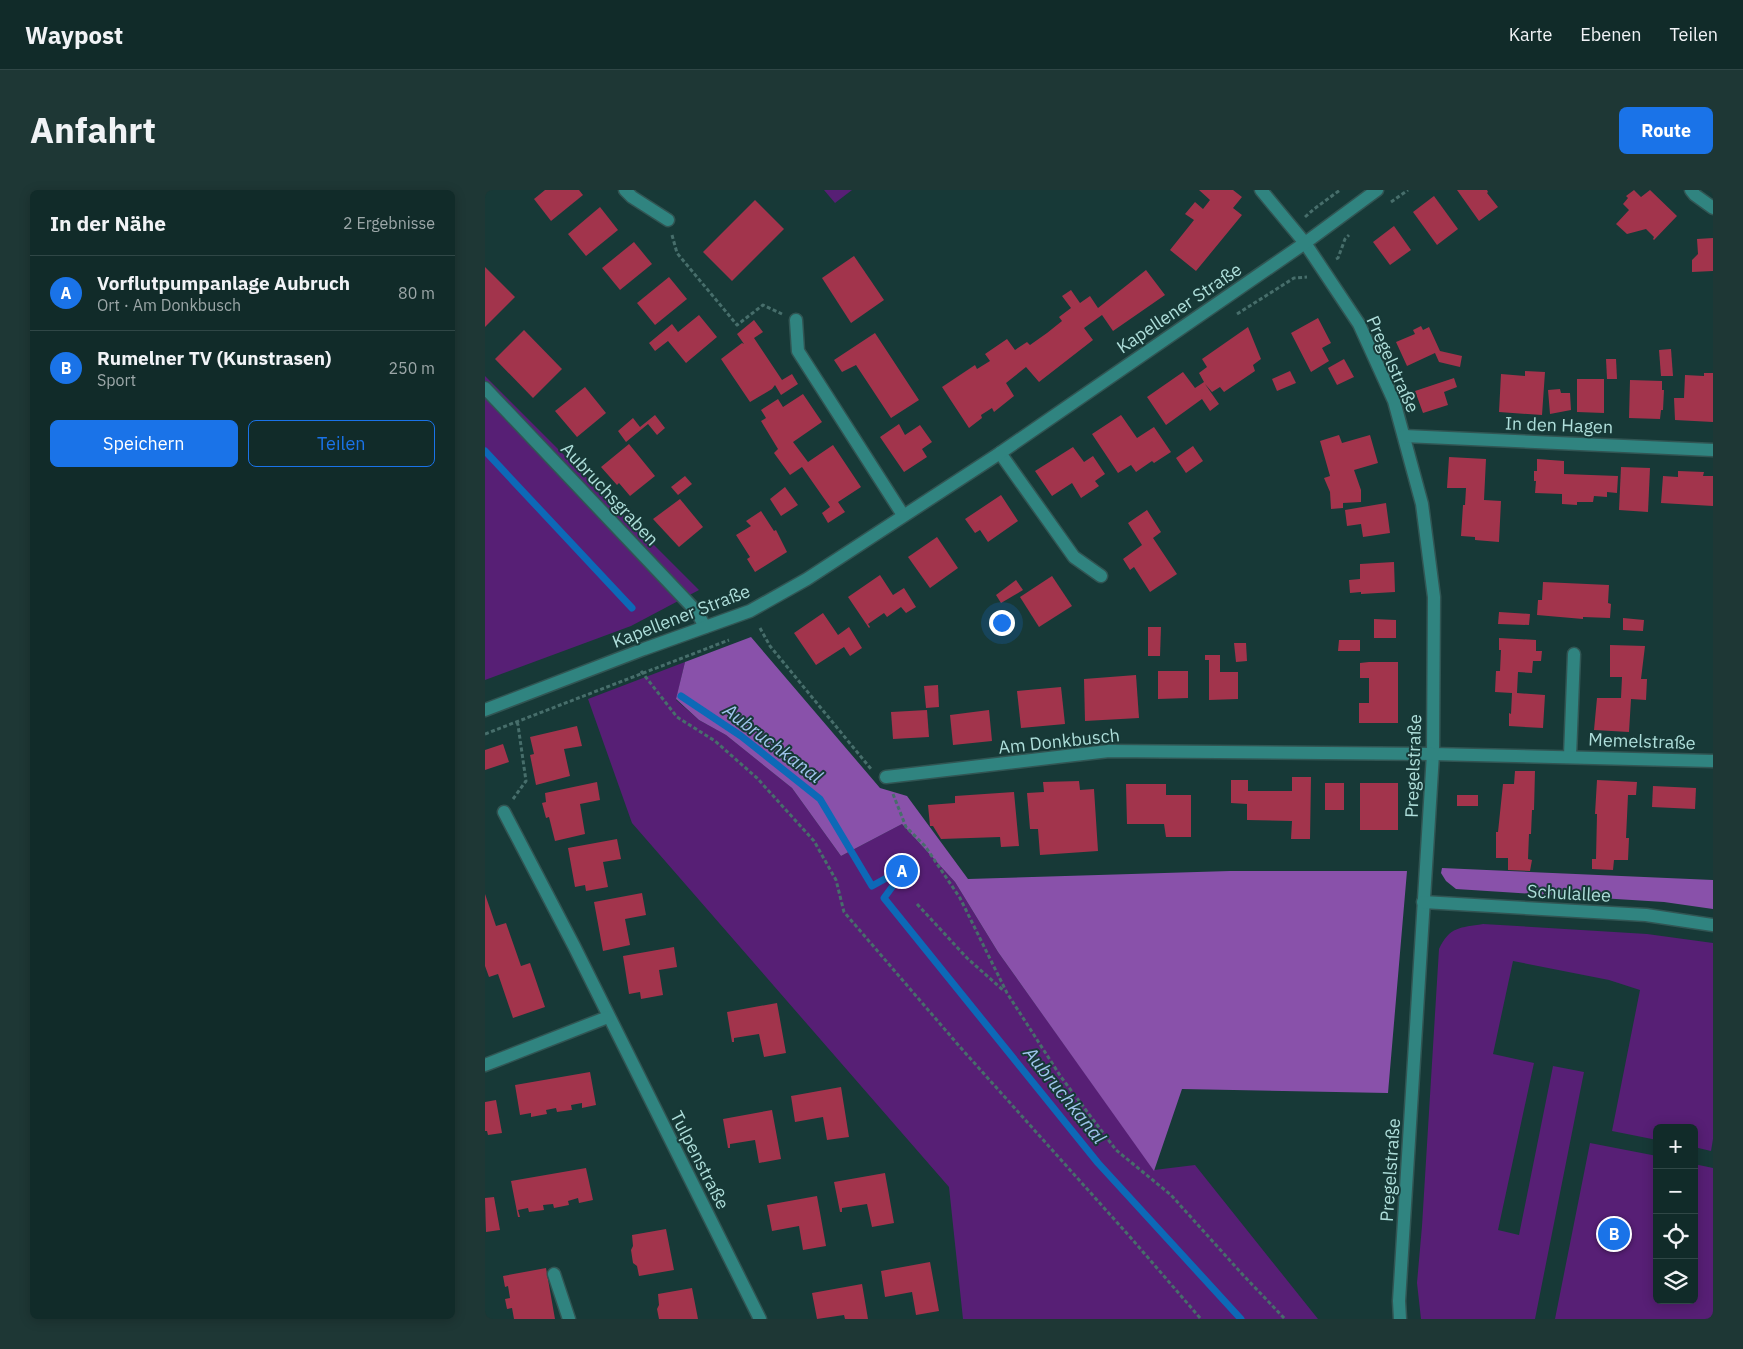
<!DOCTYPE html>
<html lang="de">
<meta charset="utf-8">
<style>
body{margin:0;font-family:"IBM Plex Sans",sans-serif;background:#1e3735;color:#f1f3f6}
.controls{position:absolute;right:15px;bottom:15px;display:grid;overflow:hidden;border-radius:8px;box-shadow:0 2px 12px #0003}
.controls button{width:45px;height:45px;display:grid;place-items:center;padding:0;border:0;border-bottom:1px solid #304746;background:#112b29;color:#f1f3f6;font:25px sans-serif}
.you{position:absolute;left:516px;top:432px;width:18px;height:18px;margin:-12px;border:4px solid #fff;border-radius:50%;background:#1a73e8;box-shadow:0 0 0 8px #1a73e833}
.badge{display:grid;place-items:center;width:32px;height:32px;border-radius:50%;background:#1a73e8;color:#fff;font-size:16px;font-weight:700}
.pin{position:absolute;translate:-50% -50%;border:2px solid #fff;box-shadow:0 1px 5px #0006}
.list{margin:0;padding:0;list-style:none}
h2{display:flex;justify-content:space-between;align-items:center;height:65px;margin:0;padding:0 20px;font-size:21px}
h2 small{font-size:16px;font-weight:400;color:#9ca7a8}
.list li{display:grid;grid-template-columns:32px 1fr auto;gap:15px;align-items:center;box-sizing:border-box;height:75px;padding:0 20px;border-top:1px solid #304746}
.list b{display:block;font-size:19px;white-space:nowrap}
.list p{margin:0;font-size:16px;white-space:nowrap;color:#9ca7a8}
.list em{font-size:16px;font-style:normal;color:#9ca7a8}
.actions{display:flex;gap:10px;padding:15px 20px}
.actions a{flex:1;padding:11px 0;border:1px solid #1a73e8;border-radius:8px;text-align:center;font-size:18px;color:#1a73e8}
.actions .main{background:#1a73e8;color:#fff}
.icon{flex:none;width:28px;height:28px;fill:none;stroke:currentColor;stroke-width:2;stroke-linecap:round;stroke-linejoin:round}
.map{position:relative;flex:none;width:1228px;height:1129px;overflow:hidden;border-radius:8px}
header{display:flex;align-items:center;gap:30px;box-sizing:border-box;height:70px;padding:0 25px;background:#112b29;border-bottom:1px solid #304746}
header strong{font-size:24px}
nav{display:flex;gap:28px;margin-inline-start:auto;font-size:18px}
.intro{display:flex;align-items:center;justify-content:space-between;box-sizing:border-box;height:120px;padding:0 30px}
h1{margin:0;font-size:35px}
.button{padding:12px 22px;border-radius:8px;background:#1a73e8;color:#fff;font-size:18px;font-weight:700}
main{display:flex;gap:30px;padding:0 30px}
aside{flex:1;background:#112b29;border-radius:8px;box-shadow:0 2px 12px #0003}
.map>svg:first-child{display:block}
.green{fill:#571f75}
.forest{fill:#8951aa}
.lines{fill:none;stroke-linecap:round;stroke-linejoin:round}
.stream{stroke:#0d69b7;stroke-width:7}
.building{fill:#a2344c}
.minor-casing{stroke:#315553;stroke-width:15}
.path{stroke:#476e6b;stroke-width:3;stroke-dasharray:4 2.5;stroke-linecap:butt}
.minor{stroke:#308480;stroke-width:12}
.labels{text-anchor:middle;dominant-baseline:central;stroke-width:4;stroke-linejoin:round;paint-order:stroke}
.street-label{font-size:18px;fill:#aededa;stroke:#173937}
.water-label{font-size:19px;font-style:italic;fill:#a0c5ed;stroke:#173937}
</style>
<header>
<strong>Waypost</strong>
<nav><a>Karte</a><a>Ebenen</a><a>Teilen</a></nav>
</header>
<div class="intro"><h1>Anfahrt</h1><a class="button">Route</a></div>
<main>
<aside>
<h2>In der Nähe<small>2 Ergebnisse</small></h2>
<ul class="list">
<li><span class="badge">A</span><div><b>Vorflutpumpanlage Aubruch</b><p>Ort · Am Donkbusch</p></div><em>80 m</em></li>
<li><span class="badge">B</span><div><b>Rumelner TV (Kunstrasen)</b><p>Sport</p></div><em>250 m</em></li>
</ul>
<div class="actions"><a class="main">Speichern</a><a>Teilen</a></div>
</aside>
<div class="map">
<svg width="1228" height="1129" viewBox="0 0 1228 1129">
<rect width="100%" height="100%" fill="#173937"/>
<g class="green">
<polygon points="339,0 367,0 350,13"/>
<polygon points="0,186 214,400 146,436 0,490"/>
<polygon points="200,472 191,510 214,530 241,545 307,598 356,666 417,634 470,692 513,762 669,980 710,975 833,1129 478,1129 464,997 147,633 103,509"/>
<path d="M998 734 1162 744 1228 753V949L1226 961 1209 957V938H1172V950L1127 941 1155 800 1124 790 1028 771 1008 864 1049 873 1013 1040 1034 1045 1068 876 1099 882 1050 1129H936L932 1093 937 1036 954 759C965 736 975 738 998 734Z"/>
<polygon points="1105,953 1172,966 1172,1110 1209,1110 1209,974 1228,978 1228,1129 1070,1129"/>
</g>
<g class="forest">
<polygon points="266,447 395,598 422,606 483,689 745,681 922,681 903,903 697,899 669,981 513,762 470,692 417,634 356,666 307,598 241,545 214,530 191,509 200,472"/>
<polygon points="957,678 1228,690 1228,719 1179,712 971,699 961,691 956,683"/>
</g>
<g class="lines">
<g class="stream">
<polyline points="0,261 147,418"/>
<polyline points="196,506 256,546 335,609 387,696 405,686"/>
<polyline points="410,693 399,708 613,973 756,1129"/>
</g>
</g>
<g class="building">
<polygon points="60,0 94,0 98,5 66,31 49,9"/>
<polygon points="714,0 748,0 757,7 748,18 757,25 711,81 685,60 709,30 700,24 710,12 718,19 725,10"/>
<polygon points="972,0 1002,0 1003,2 1002,3 1013,17 994,31"/>
<polygon points="1149,0 1156,7 1165,0 1192,26 1169,50 1168,49 1169,47 1161,39 1142,44 1131,34 1144,20 1138,14 1143,8 1141,6"/>
<polygon points="949,6 973,39 952,55 928,22"/>
<polygon points="270,10 299,39 247,91 218,62"/>
<polygon points="115,17 133,40 101,66 83,44"/>
<polygon points="909,36 926,60 905,75 888,52"/>
<polygon points="1228,48 1228,81 1207,82 1207,70 1213,64 1212,49"/>
<polygon points="149,52 167,74 135,100 117,78"/>
<polygon points="369,66 399,110 366,133 337,88"/>
<polygon points="0,77 30,107 0,137"/>
<polygon points="661,80 680,105 628,141 617,125 599,138 608,150 554,192 541,177 521,193 529,206 509,222 507,218 496,225 497,228 484,238 457,197 490,175 492,179 505,171 500,164 522,149 530,160 542,152 545,155 562,143 577,131 574,127 586,118 577,106 586,100 595,113 605,106 613,118"/>
<polygon points="184,87 202,109 170,135 152,113"/>
<polygon points="214,125 232,147 201,173 183,151 170,161 164,153 187,134 193,142"/>
<polygon points="833,128 846,153 837,158 844,171 826,182 806,143"/>
<polygon points="269,130 278,142 269,148 297,190 307,184 313,194 296,205 290,195 287,199 265,212 236,169 257,153 259,154 252,144"/>
<polygon points="936,136 938,140 944,137 955,161 977,166 975,177 954,172 950,163 922,176 911,152 930,144 928,140"/>
<polygon points="763,137 776,169 768,175 770,181 739,202 735,197 727,202 720,194 734,214 725,221 717,209 681,235 662,207 698,182 710,198 719,192 714,183 722,177 717,169"/>
<polygon points="39,140 77,179 48,208 10,169"/>
<polygon points="390,143 434,210 406,228 371,175 357,182 349,170"/>
<polygon points="1186,159 1188,186 1176,186 1174,160"/>
<polygon points="859,169 869,187 852,195 843,178"/>
<polygon points="1121,169 1131,169 1132,189 1122,189"/>
<polygon points="805,181 811,193 792,201 787,189"/>
<polygon points="1040,181 1060,182 1057,225 1014,222 1016,184 1040,186"/>
<polygon points="1219,183 1228,183 1228,232 1190,230 1189,208 1199,208 1200,185 1219,186"/>
<polygon points="969,188 972,197 959,202 963,215 938,223 930,201"/>
<polygon points="1092,189 1119,189 1119,223 1092,222"/>
<polygon points="1145,190 1177,191 1177,200 1179,200 1178,220 1176,220 1175,229 1144,228"/>
<polygon points="100,197 121,223 92,247 70,221"/>
<polygon points="1075,199 1076,203 1085,203 1086,220 1065,224 1063,200"/>
<polygon points="318,204 337,232 308,252 323,272 348,255 376,297 353,312 360,322 343,333 337,323 345,317 317,277 305,285 289,263 293,259 276,231 281,228 276,220 293,209 298,217"/>
<polygon points="170,225 180,238 172,245 163,234 141,252 133,241 148,228 155,237"/>
<polygon points="636,225 652,248 669,237 686,262 669,273 667,271 651,282 646,275 633,283 607,244"/>
<polygon points="414,234 420,245 435,235 447,252 437,259 442,267 419,282 395,247"/>
<polygon points="854,245 857,253 885,245 893,273 869,280 876,300 876,312 858,313 858,318 846,319 845,302 839,288 845,286 835,251"/>
<polygon points="144,254 170,286 145,306 134,293 132,295 116,277"/>
<polygon points="708,256 718,271 701,283 691,268"/>
<polygon points="588,257 599,272 608,266 620,284 610,291 614,296 596,308 587,293 567,306 550,281"/>
<polygon points="964,267 1001,269 999,310 1016,311 1014,352 990,350 990,347 976,346 978,315 980,315 981,298 962,298"/>
<polygon points="1052,269 1079,271 1079,284 1133,286 1132,303 1122,302 1122,307 1109,306 1108,312 1092,312 1092,315 1077,314 1077,304 1050,303 1051,291 1049,291 1049,281 1052,281"/>
<polygon points="1136,277 1165,278 1163,322 1134,320"/>
<polygon points="1193,281 1219,282 1218,286 1228,286 1228,316 1176,313 1178,286 1193,287"/>
<polygon points="200,286 207,294 193,305 186,297"/>
<polygon points="300,297 313,315 296,326 285,309"/>
<polygon points="516,305 533,331 503,352 495,340 490,343 480,329"/>
<polygon points="195,309 218,337 194,357 168,329"/>
<polygon points="901,313 905,343 878,347 876,334 862,336 860,320"/>
<polygon points="662,320 676,342 668,348 692,384 665,402 649,377 645,380 638,369 657,355 643,333"/>
<polygon points="276,321 289,341 291,340 302,362 270,382 262,369 265,367 251,345 266,336 261,331"/>
<polygon points="452,347 473,378 445,398 423,367"/>
<polygon points="909,372 910,402 876,404 876,402 865,403 864,390 875,389 875,374"/>
<polygon points="395,385 408,405 419,398 431,417 421,423 416,417 402,427 399,423 383,434 385,437 384,438 363,407"/>
<polygon points="567,386 587,416 554,437 535,407"/>
<polygon points="531,390 538,400 516,413 511,405"/>
<polygon points="1058,392 1124,395 1123,413 1126,414 1125,428 1098,427 1098,429 1052,425 1053,410 1057,410"/>
<polygon points="1014,422 1045,424 1044,435 1013,434"/>
<polygon points="338,423 353,445 364,437 377,458 365,466 359,457 331,475 309,443"/>
<polygon points="1138,428 1159,430 1158,441 1138,440"/>
<polygon points="889,429 911,430 911,448 889,448"/>
<polygon points="663,437 676,437 675,466 663,466"/>
<polygon points="1014,448 1051,450 1051,461 1057,461 1056,471 1048,471 1047,483 1033,482 1032,503 1060,505 1058,538 1024,536 1024,523 1026,524 1027,503 1010,502 1011,481 1015,481 1016,460 1014,460"/>
<polygon points="854,450 875,450 875,461 853,461"/>
<polygon points="749,453 761,453 762,471 751,472"/>
<polygon points="1125,455 1160,456 1156,489 1162,489 1161,510 1146,509 1144,542 1109,540 1112,508 1136,508 1137,487 1125,487"/>
<polygon points="720,465 735,465 735,482 753,482 753,509 724,510 724,470 720,470"/>
<polygon points="884,472 913,472 913,533 874,533 874,513 884,513 884,488 875,488 875,473"/>
<polygon points="673,481 703,481 703,508 673,509"/>
<polygon points="651,485 654,528 600,531 599,489"/>
<polygon points="453,495 454,517 441,518 439,496"/>
<polygon points="576,497 580,534 536,538 532,501"/>
<polygon points="442,520 444,547 408,549 406,522"/>
<polygon points="504,520 507,551 468,555 465,525"/>
<polygon points="92,536 97,556 79,559 85,586 51,595 45,565 49,564 45,547"/>
<polygon points="18,554 24,572 0,580 0,560"/>
<polygon points="1030,581 1050,581 1049,620 1047,620 1046,644 1044,644 1043,669 1047,670 1045,681 1023,680 1023,668 1011,668 1011,642 1013,642 1018,594 1029,594"/>
<polygon points="807,587 826,587 825,649 806,649 807,631 762,630 762,614 746,613 746,590 763,590 763,601 807,601"/>
<polygon points="1112,590 1152,592 1151,605 1143,605 1141,648 1144,648 1143,670 1129,670 1128,680 1107,679 1107,669 1111,669 1112,624 1110,624"/>
<polygon points="594,591 595,600 609,599 613,661 555,665 553,639 545,639 542,603 559,602 558,592"/>
<polygon points="112,592 115,610 95,614 100,644 70,651 64,627 61,628 57,613 61,612 60,603"/>
<rect x="840" y="593" width="19" height="27"/>
<rect x="875" y="593" width="38" height="47"/>
<polygon points="641,594 681,594 681,605 706,605 706,647 681,647 679,634 642,634"/>
<polygon points="1168,596 1211,598 1210,619 1167,617"/>
<polygon points="529,602 534,656 516,657 515,647 456,649 448,636 445,636 443,615 470,613 470,606"/>
<rect x="972" y="605" width="21" height="11"/>
<polygon points="132,649 136,669 118,672 123,697 101,701 100,695 90,697 83,658"/>
<polygon points="420,665 434,682 414,698 400,681"/>
<polygon points="157,703 161,725 140,729 145,755 118,761 109,712"/>
<polygon points="0,704 11,736 21,733 36,776 45,773 60,817 28,828 13,784 4,787 0,776"/>
<polygon points="189,757 192,777 174,780 178,805 156,809 155,802 144,804 138,766"/>
<polygon points="292,813 301,863 279,867 274,844 249,848 249,852 247,852 242,822"/>
<polygon points="105,882 111,915 97,918 97,913 86,915 87,920 86,920 72,922 71,918 61,920 62,924 46,927 46,923 35,925 30,895"/>
<polygon points="356,897 364,947 342,950 338,927 310,932 306,906"/>
<polygon points="11,910 17,943 3,945 2,941 0,941 0,912"/>
<polygon points="287,920 296,969 274,973 270,950 245,954 245,958 243,958 238,929"/>
<polygon points="101,978 108,1010 94,1013 93,1008 83,1011 84,1015 69,1018 68,1014 58,1015 59,1020 44,1022 43,1018 33,1020 35,1027 33,1027 26,991"/>
<polygon points="400,983 409,1033 387,1037 382,1014 357,1018 357,1022 355,1022 349,992"/>
<polygon points="332,1006 341,1056 318,1060 314,1036 287,1041 282,1015"/>
<polygon points="9,1007 15,1040 1,1042 0,1008"/>
<polygon points="181,1039 189,1080 154,1086 152,1076 148,1073 146,1060 148,1056 147,1045"/>
<polygon points="445,1072 454,1121 431,1125 427,1102 400,1107 396,1081"/>
<polygon points="61,1078 70,1129 29,1129 27,1118 22,1119 20,1109 25,1108 23,1096 20,1097 18,1086"/>
<polygon points="377,1094 383,1129 360,1129 359,1125 332,1129 327,1103"/>
<polygon points="207,1098 213,1129 174,1129 172,1119 174,1115 173,1104"/>
</g>
<g class="lines">
<g class="minor-casing">
<g id="minor">
<polyline points="140,0 147,7 183,30"/>
<polyline points="776,0 820,53 874,134 909,211 937,314 949,407 948,564 914,1111 915,1129"/>
<polyline points="1206,0 1210,5 1228,18"/>
<polyline points="311,130 313,161 418,325"/>
<polyline points="0,198 212,422 220,437"/>
<polyline points="919,246 1228,260"/>
<polyline points="515,263 589,367 616,386"/>
<polyline points="0,520 159,459 265,421 322,389 515,263 820,53 892,0"/>
<polyline points="1085,566 1089,464"/>
<polyline points="401,587 624,561 948,564 1228,571"/>
<polyline points="19,622 89,756 275,1129"/>
<polyline points="938,712 1161,725 1228,735"/>
<polyline points="0,875 123,827"/>
<polyline points="69,1084 84,1129"/>
</g>
</g>
<g class="path">
<polyline points="906,12 923,0"/>
<polyline points="820,27 829,19 855,0"/>
<polyline points="187,45 192,63 252,135 278,115 297,124"/>
<polyline points="851,69 853,68 860,49 864,45"/>
<polyline points="752,124 809,88 822,87"/>
<polyline points="275,438 285,456 386,579"/>
<polyline points="156,481 192,527 230,551 272,588 329,651 351,690 359,722 475,857 646,1048 716,1129"/>
<polyline points="0,544 244,450"/>
<polyline points="408,604 421,637 440,656 475,708 522,803 576,887 631,960 686,1005 758,1085 800,1129"/>
<polyline points="28,609 41,591 33,535 31,530"/>
<polyline points="432,714 482,768 519,801"/>
</g>
<use href="#minor" class="minor"/>
</g>
<g class="labels">
<g class="street-label">
<text transform="translate(694 118) rotate(-34)">Kapellener Straße</text>
<text transform="translate(908 174) rotate(66)">Pregelstraße</text>
<text transform="translate(1074 235) rotate(2)">In den Hagen</text>
<text transform="translate(125 304) rotate(47)">Aubruchsgraben</text>
<text transform="translate(196 426) rotate(-21)">Kapellener Straße</text>
<text transform="translate(574 551) rotate(-6)">Am Donkbusch</text>
<text transform="translate(1157 551) rotate(2)">Memelstraße</text>
<text transform="translate(928 576) rotate(-88)">Pregelstraße</text>
<text transform="translate(1084 703) rotate(3)">Schulallee</text>
<text transform="translate(215 970) rotate(63)">Tulpenstraße</text>
<text transform="translate(905 980) rotate(-86)">Pregelstraße</text>
</g>
<g class="water-label">
<text transform="translate(288 553) rotate(37)">Aubruchkanal</text>
<text transform="translate(580 905) rotate(51)">Aubruchkanal</text>
</g>
</g>
</svg>
<div class="controls">
<button>+</button>
<button>−</button>
<button><svg class="icon" aria-label="locate" viewBox="0 0 24 24"><circle cx="12" cy="12" r="6"/><path d="M12 2v4M12 18v4M2 12h4M18 12h4"/></svg></button>
<button><svg class="icon" aria-label="layers" viewBox="0 0 24 24"><path d="M12 4l9 5-9 5-9-5zM3 14l9 5 9-5"/></svg></button>
</div>
<div class="you"></div>
<div class="pin badge" style="left:417px;top:681px">A</div>
<div class="pin badge" style="left:1129px;top:1044px">B</div>
</div>
</main>
